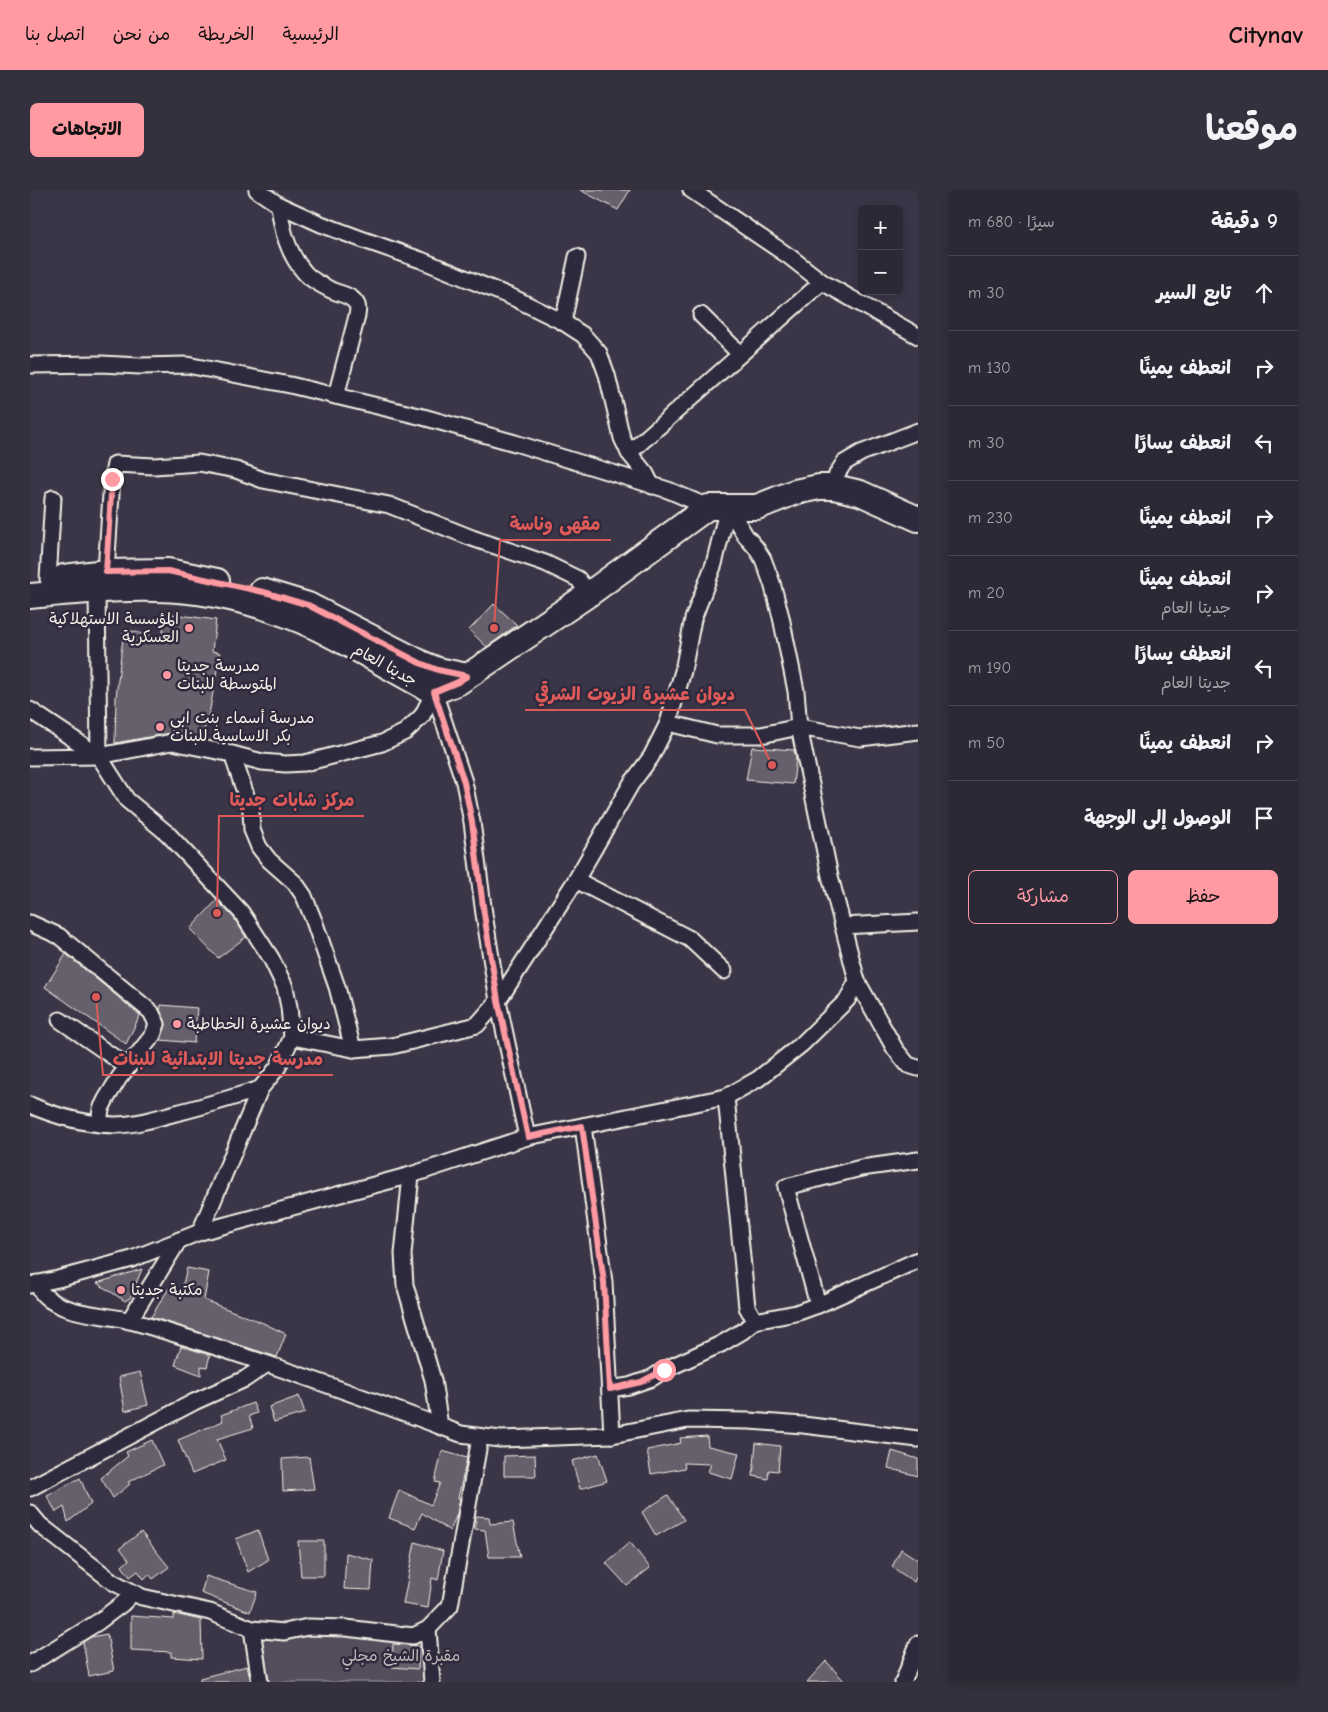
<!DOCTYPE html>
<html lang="ar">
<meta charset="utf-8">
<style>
body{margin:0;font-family:"Comic Neue","Playpen Sans Arabic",sans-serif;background:#34303d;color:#f1f3f6;direction:rtl}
.controls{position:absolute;right:15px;top:15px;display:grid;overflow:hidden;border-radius:8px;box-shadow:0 2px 8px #0003}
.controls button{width:45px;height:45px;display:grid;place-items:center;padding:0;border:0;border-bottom:1px solid #484450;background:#2c2835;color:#f1f3f6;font:25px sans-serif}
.stop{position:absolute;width:15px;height:15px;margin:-11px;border:4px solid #ff9aa2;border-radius:50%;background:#fff}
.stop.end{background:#ff9aa2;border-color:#fff;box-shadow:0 1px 5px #0008}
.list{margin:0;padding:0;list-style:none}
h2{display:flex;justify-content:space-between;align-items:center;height:65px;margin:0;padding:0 20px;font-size:21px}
h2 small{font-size:16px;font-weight:400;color:#a6a6ad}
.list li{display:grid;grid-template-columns:32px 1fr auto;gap:15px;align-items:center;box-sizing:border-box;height:75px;padding:0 20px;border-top:1px solid #484450}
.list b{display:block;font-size:19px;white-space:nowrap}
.list p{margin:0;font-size:16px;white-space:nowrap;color:#a6a6ad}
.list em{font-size:16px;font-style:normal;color:#a6a6ad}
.actions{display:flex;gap:10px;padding:15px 20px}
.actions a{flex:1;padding:11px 0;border:1px solid #ff9aa2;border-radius:8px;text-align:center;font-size:18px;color:#ff9aa2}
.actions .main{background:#ff9aa2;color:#111}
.icon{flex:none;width:28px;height:28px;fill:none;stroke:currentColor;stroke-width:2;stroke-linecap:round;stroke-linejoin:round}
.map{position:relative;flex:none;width:888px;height:1492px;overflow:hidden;direction:ltr;border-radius:8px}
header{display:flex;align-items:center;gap:30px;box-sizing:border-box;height:70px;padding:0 25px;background:#ff9aa2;color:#111}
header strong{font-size:24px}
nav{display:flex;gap:28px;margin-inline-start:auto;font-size:18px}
.intro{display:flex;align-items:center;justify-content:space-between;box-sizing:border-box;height:120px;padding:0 30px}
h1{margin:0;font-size:35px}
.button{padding:12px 22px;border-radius:8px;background:#ff9aa2;color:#111;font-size:18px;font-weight:700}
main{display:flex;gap:30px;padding:0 30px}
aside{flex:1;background:#2c2835;border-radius:8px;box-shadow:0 2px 8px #0003}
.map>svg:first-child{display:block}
.green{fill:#534e5c;stroke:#a4a0a2}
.building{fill:#65616c;stroke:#f4f1e8}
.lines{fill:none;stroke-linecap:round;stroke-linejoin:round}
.minor-casing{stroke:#f4f1e8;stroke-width:19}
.primary-casing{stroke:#f4f1e8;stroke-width:28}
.minor{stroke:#2f2a3d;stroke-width:15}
.primary{stroke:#2f2a3d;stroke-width:24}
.route{stroke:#ff9aa2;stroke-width:6}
.poi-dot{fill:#ff9aa2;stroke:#2f2a3d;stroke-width:2}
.labels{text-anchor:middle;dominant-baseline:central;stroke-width:5;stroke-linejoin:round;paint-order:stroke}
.poi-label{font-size:16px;fill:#f4f1e8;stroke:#2f2a3d;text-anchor:start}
.street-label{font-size:16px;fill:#f4f1e8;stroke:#2f2a3d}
.park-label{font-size:16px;fill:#bcb8b7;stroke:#2f2a3d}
.leader{fill:none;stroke:#de5a58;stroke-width:2}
.callout-dot{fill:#de5a58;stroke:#2f2a3d;stroke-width:2}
.callout-label{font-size:18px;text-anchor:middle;font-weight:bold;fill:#de5a58;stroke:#2f2a3d;stroke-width:5;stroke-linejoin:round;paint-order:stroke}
</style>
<header>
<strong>Citynav</strong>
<nav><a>الرئيسية</a><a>الخريطة</a><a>من نحن</a><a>اتصل بنا</a></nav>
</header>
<div class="intro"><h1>موقعنا</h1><a class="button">الاتجاهات</a></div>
<main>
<aside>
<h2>9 دقيقة<small>سيرًا · 680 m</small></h2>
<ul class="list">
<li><svg class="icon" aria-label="ahead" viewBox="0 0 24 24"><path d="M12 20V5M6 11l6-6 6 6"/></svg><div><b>تابع السير</b></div><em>30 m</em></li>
<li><svg class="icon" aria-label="right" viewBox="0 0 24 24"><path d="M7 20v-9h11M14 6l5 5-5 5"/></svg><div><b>انعطف يمينًا</b></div><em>130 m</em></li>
<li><svg class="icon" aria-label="left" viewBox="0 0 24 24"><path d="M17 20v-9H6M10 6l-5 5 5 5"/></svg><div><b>انعطف يسارًا</b></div><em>30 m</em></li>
<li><svg class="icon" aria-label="right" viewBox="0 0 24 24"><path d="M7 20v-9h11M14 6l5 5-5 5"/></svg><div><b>انعطف يمينًا</b></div><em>230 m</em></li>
<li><svg class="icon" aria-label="right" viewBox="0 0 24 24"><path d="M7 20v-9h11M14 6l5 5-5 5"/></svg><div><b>انعطف يمينًا</b><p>جديتا العام</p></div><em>20 m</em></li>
<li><svg class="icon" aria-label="left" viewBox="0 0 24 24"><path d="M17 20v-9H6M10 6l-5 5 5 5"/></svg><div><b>انعطف يسارًا</b><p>جديتا العام</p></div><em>190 m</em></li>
<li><svg class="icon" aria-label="right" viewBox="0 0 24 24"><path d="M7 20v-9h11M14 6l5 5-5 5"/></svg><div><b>انعطف يمينًا</b></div><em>50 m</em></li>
<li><svg class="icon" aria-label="arrive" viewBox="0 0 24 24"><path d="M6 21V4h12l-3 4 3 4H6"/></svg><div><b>الوصول إلى الوجهة</b></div></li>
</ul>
<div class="actions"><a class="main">حفظ</a><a>مشاركة</a></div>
</aside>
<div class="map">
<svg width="888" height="1492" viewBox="0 0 888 1492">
<rect width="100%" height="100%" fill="#3b3647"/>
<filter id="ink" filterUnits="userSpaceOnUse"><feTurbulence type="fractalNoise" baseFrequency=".02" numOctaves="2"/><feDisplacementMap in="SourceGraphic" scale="10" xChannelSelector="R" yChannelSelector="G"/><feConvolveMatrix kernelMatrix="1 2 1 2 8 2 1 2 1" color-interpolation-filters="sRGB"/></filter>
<g filter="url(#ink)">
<polygon class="green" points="398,1439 410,1492 239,1492 229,1447"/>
<g class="building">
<polygon points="550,0 600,0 588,20"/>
<polygon points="464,414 487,435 457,457 439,440"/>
<polygon points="135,423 186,430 182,461 190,463 180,519 172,548 141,543 85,553 86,507 94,439 132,449"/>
<polygon points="722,557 764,560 766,569 763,594 716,590"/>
<polygon points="187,710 204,728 216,747 188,768 160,739"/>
<polygon points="36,764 110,825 96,854 15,797"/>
<polygon points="131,815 167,818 164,853 131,850 136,834 130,820"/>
<polygon points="157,1078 179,1082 174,1110 233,1133 256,1144 247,1167 121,1127 139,1098 151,1102"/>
<polygon points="112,1079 100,1108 95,1111 67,1093"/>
<polygon points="151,1156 180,1165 177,1177 171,1176 171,1185 145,1175"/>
<polygon points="110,1182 118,1215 95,1221 89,1187"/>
<polygon points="269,1206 275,1223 244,1232 239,1217"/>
<polygon points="223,1213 227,1223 219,1226 223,1238 187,1249 196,1270 162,1284 148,1250 193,1231 191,1225"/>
<polygon points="677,1246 678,1256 709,1263 702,1289 678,1282 681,1274 654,1273 655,1278 621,1284 617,1260 651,1253 650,1248"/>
<polygon points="122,1250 133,1275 98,1292 100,1294 83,1308 71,1288 98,1266 96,1262"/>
<polygon points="726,1253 750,1256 748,1281 739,1280 738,1289 723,1286"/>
<polygon points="412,1261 437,1268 428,1308 430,1308 427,1324 420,1341 392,1323 385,1338 359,1328 369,1300 401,1315 410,1293 405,1292"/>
<polygon points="862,1261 888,1269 888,1286 858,1278"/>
<polygon points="568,1264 577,1291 550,1299 542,1271"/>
<polygon points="505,1265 506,1286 474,1286 474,1266"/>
<polygon points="279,1267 284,1299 253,1301 252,1269"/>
<polygon points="50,1288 61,1314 38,1332 34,1317 26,1322 17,1306"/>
<polygon points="638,1305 654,1330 626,1346 612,1322"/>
<polygon points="446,1326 459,1327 460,1334 483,1332 490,1367 459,1367 455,1340 445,1339"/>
<polygon points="228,1340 238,1370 218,1382 206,1349"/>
<polygon points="111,1342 139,1377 123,1389 119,1384 114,1389 108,1381 100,1387 92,1376 99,1370 90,1358"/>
<polygon points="268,1351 294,1351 294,1386 271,1386"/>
<polygon points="385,1352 413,1361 408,1390 402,1388 398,1418 373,1414"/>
<polygon points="600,1352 620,1378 597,1396 576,1373"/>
<polygon points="871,1359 888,1370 888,1384 884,1392 862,1377"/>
<polygon points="316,1363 343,1370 341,1400 314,1399"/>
<polygon points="176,1386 227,1402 220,1422 171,1403"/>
<polygon points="144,1424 171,1430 172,1469 141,1467 141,1462 101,1460 101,1426 144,1429"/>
<polygon points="77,1444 84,1481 59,1486 53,1452 61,1447"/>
<polygon points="363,1454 389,1456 388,1479 362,1477"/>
<polygon points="796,1471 815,1492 777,1492"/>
<polygon points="217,1476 221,1492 170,1492 170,1488"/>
</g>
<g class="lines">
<g class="minor-casing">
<g id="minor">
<polyline points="227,0 249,15 291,34 331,49 391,70 484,108 533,132 553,145 569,163 577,185 592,248 599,263 616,284 622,296"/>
<polyline points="661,0 760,67 792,92 888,146"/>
<path d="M249 15C252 40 258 64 275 83 281 90 293 96 301 100 309 104 323 105 327 115 329 120 327 125 326 130L306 206"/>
<polyline points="671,125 710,164"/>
<polyline points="533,132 547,67"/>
<polyline points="0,175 71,174 110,176 157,175 260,195 393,227 485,253 638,300 678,317"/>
<polyline points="599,263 792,92"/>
<polyline points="804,297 807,284 814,273 831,263 888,241"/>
<polyline points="76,382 82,289 85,274 124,276 169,273 206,280 233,290 359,315 442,348 515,373 548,389 559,404"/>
<polyline points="18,389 23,308"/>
<polyline points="67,400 69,566"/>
<polyline points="404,502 434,592 442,632 454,724 468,811 497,947"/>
<polyline points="0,520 69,566 97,610 138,644 211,722 241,768 255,797 259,817 262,847 248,877 230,899 170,1042"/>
<polyline points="638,533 687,545 731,545 769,537 830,548 888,541"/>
<polyline points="202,564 221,620 222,640 229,657 239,670 265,693 274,706 284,731 307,797 323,859"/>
<polyline points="0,567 69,566 142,552 202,564 232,572 256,574 275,573 352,553 375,542 392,526 404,502"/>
<polyline points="546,690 660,749 694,781"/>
<polyline points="0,733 29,746 121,822 127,834 123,845 89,888 76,909 71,919 69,934"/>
<polyline points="813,736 888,732"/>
<polyline points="827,791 865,859 878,875 888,878"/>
<polyline points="30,830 98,877"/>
<polyline points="262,847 323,859 362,856 447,835 468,811 546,690 601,594 621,567 638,533 653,481 663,429 684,374 698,317"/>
<polyline points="696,907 717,1117 725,1131 766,1123 788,1115 888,1070"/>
<path d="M0 915C27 927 55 934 85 935 104 935 124 929 142 924 172 917 201 908 230 899"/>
<polyline points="553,936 574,1092 582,1245"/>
<polyline points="381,985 373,1064 375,1095 403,1190 410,1236"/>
<path d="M7 1093C9 1097 11 1103 15 1106 35 1125 75 1124 101 1131 213 1163 323 1203 431 1244L470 1249 582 1245 658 1230 719 1231 773 1235 888 1249"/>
<polyline points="0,1095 28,1089 102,1069 170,1042 381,985 497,947 696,907 728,889 772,854 817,810 827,791 800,686 769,537 766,501 751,427 742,393 733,369 726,358 715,345 698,317"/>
<polyline points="788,1115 756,997 831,978 888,970"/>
<polyline points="99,1131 149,1050"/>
<polyline points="580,1199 599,1196 622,1188 634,1180 691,1154 713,1141 725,1131"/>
<polyline points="0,1298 164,1212 215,1189 237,1174"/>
<polyline points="0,1323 10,1335 83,1392 112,1407 180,1422 222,1439 254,1442 278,1437 316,1438 383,1446 398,1439 420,1416 450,1248"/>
<polyline points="222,1439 230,1492"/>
<polyline points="398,1439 402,1492"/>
<polyline points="0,1474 68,1432 92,1414 103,1403"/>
<polyline points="873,1492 888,1454"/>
</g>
</g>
<g class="primary-casing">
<g id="primary">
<polyline points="34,387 76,382 138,381 187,391"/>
<polyline points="232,401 278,415 391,473 408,480 437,486"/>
<path d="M0 406C55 401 112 395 167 402 207 408 250 420 287 438 327 458 365 481 404 502L429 492 559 404 678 317H727L765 302 789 297H804L830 303 888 329"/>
</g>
</g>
<use href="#minor" class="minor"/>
<use href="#primary" class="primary"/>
</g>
</g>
<g class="lines" filter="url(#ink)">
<polyline class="route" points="82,289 76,382 138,381 238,403 278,415 390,473 408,480 437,486 428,492 404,502 434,592 442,632 454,724 468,811 498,947 552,936 574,1092 580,1199 611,1192 634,1180"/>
</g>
<g class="poi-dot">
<circle cx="159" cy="438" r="5"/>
<circle cx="137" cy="485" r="5"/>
<circle cx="130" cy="537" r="5"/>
<circle cx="147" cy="834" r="5"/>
<circle cx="91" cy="1100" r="5"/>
</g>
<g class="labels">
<g class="poi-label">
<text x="149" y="429" text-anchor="end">المؤسسة الاستهلاكية<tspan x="149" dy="18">العسكرية</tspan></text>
<text x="147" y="476">مدرسة جديتا<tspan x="147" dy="18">المتوسطة للبنات</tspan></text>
<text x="140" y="528">مدرسة أسماء بنت ابي<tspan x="140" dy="18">بكر الاساسية للبنات</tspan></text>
<text x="157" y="834">ديوان عشيرة الخطاطبة</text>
<text x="101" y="1100">مكتبة جديتا</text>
</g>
<g class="street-label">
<text transform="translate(355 475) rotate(29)">جديتا العام</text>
</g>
<g class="park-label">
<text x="371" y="1466">مقبرة الشيخ مجلي</text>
</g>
</g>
<path class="leader" d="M464 438L470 350H581M742 575L715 520H495M187 723L189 626H334M66 807L73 885H303"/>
<g class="callout-dot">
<circle cx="464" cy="438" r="5"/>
<circle cx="742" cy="575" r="5"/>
<circle cx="187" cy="723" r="5"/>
<circle cx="66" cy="807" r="5"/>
</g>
<g class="callout-label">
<text x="525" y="340">مقهى وناسة</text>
<text x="605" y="510">ديوان عشيرة الزيوت الشرقي</text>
<text x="262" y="616">مركز شابات جديتا</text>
<text x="188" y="875">مدرسة جديتا الابتدائية للبنات</text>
</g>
</svg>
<div class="controls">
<button>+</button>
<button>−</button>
</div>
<div class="stop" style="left:634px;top:1180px"></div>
<div class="stop end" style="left:82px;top:289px"></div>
</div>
</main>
